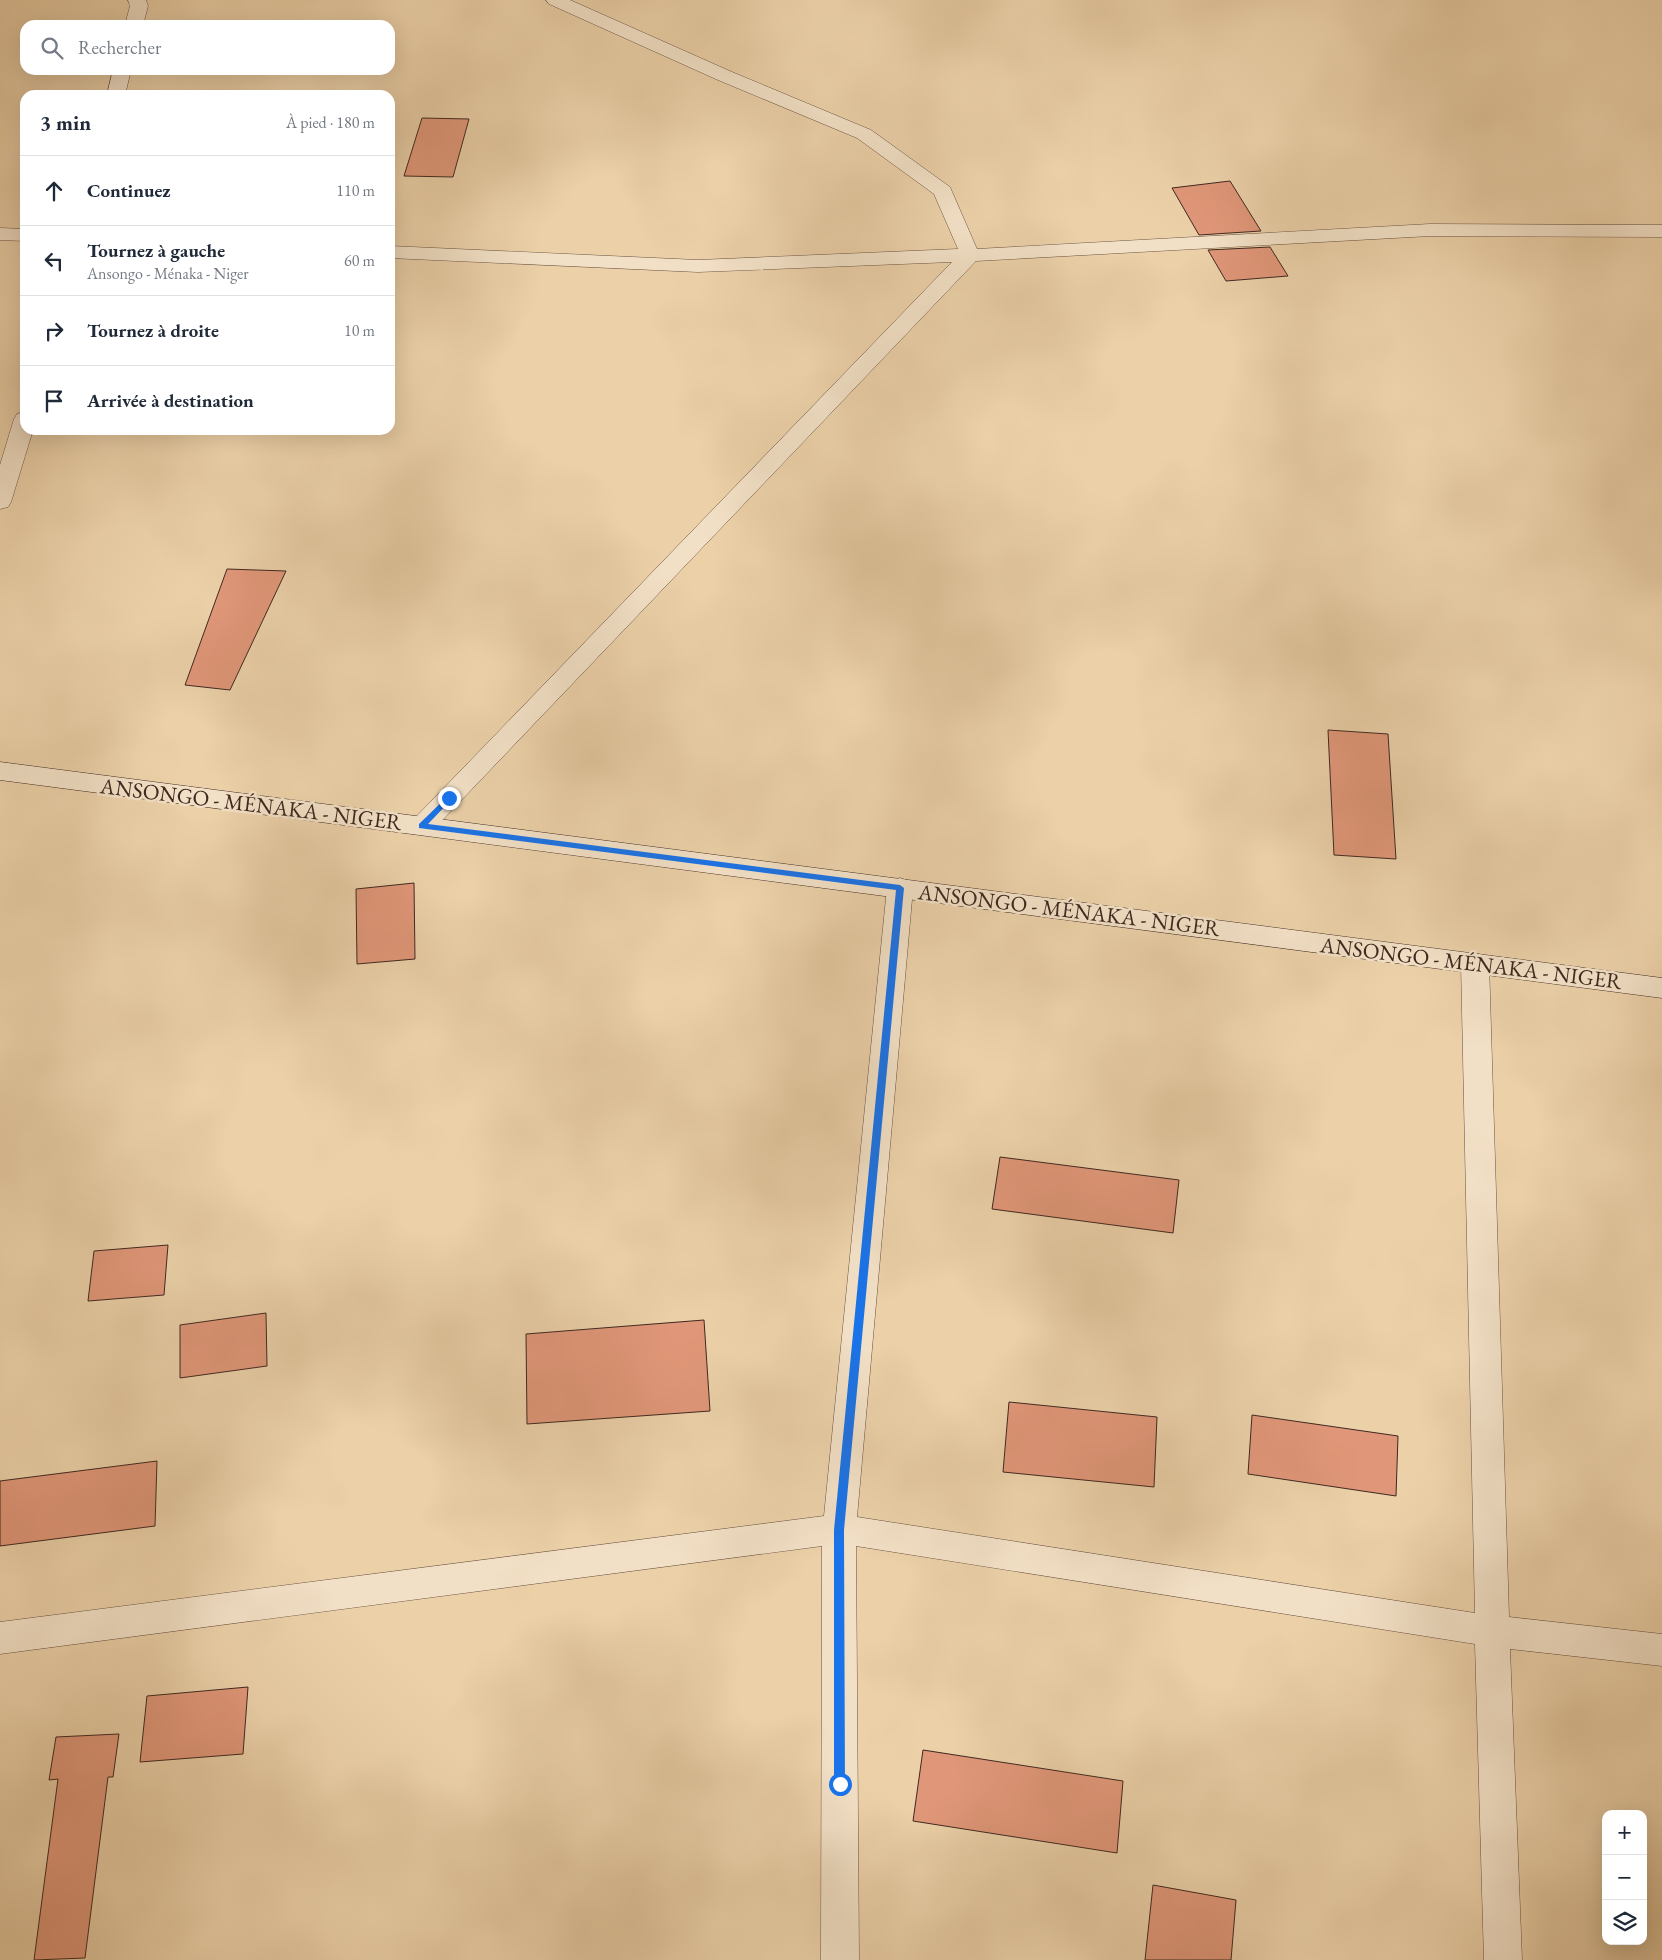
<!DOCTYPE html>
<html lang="fr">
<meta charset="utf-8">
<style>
body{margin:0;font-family:"EB Garamond",serif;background:#f6f6f7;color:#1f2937}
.controls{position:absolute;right:15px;bottom:15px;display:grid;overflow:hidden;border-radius:10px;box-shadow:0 5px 20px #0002}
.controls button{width:45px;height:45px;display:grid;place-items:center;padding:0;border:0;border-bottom:1px solid #e0e1e3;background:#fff;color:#1f2937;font:25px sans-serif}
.stop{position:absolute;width:15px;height:15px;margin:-11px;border:4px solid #1a73e8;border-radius:50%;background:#fff}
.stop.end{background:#1a73e8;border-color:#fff;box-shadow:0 1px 5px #0008}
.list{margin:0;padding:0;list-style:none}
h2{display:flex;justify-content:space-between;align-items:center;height:65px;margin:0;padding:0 20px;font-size:21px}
h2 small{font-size:16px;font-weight:400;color:#747a83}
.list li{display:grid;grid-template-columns:32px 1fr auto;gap:15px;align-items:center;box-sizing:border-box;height:70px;padding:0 20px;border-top:1px solid #e0e1e3}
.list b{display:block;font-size:19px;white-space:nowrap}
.list p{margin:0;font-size:16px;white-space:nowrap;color:#747a83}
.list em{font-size:16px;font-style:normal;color:#747a83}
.icon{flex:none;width:28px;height:28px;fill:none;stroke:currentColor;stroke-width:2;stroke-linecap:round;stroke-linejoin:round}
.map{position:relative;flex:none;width:1662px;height:1960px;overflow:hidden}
.search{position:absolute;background:#fff;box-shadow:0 5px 20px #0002;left:20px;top:20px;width:375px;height:55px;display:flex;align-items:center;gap:12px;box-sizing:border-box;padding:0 18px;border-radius:15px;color:#747a83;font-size:19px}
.panel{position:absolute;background:#fff;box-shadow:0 5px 20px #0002;left:20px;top:90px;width:375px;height:345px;border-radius:15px}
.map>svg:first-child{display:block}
.building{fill:#e09779;stroke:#3f2820}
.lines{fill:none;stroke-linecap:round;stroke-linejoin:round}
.minor-casing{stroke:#6a5242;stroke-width:1}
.secondary-casing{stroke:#3f2820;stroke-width:1}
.minor{fill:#f2e0c6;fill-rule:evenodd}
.secondary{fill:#f2e0c6;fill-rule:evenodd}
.route{fill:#1a73e8}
.labels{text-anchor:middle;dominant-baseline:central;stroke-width:5;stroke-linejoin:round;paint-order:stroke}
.street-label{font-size:22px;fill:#3f2820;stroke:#f2e0c6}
</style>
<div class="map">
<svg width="1662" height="1960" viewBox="0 0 1662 1960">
<rect width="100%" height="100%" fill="#ebd0a8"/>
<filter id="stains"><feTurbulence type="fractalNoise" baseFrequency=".004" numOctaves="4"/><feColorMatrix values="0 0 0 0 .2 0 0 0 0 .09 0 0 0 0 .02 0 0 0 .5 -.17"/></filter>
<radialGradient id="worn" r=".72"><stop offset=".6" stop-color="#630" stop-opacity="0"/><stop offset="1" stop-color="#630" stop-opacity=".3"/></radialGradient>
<g class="building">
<polygon points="422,118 469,119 453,177 404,176"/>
<polygon points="1230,181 1261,231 1199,235 1172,188"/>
<polygon points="1270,247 1288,276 1226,281 1208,250"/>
<polygon points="227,569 286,571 230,690 185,685"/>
<polygon points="1328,730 1388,734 1396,859 1334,855"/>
<polygon points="414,883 415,959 357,964 356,889"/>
<polygon points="1000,1157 1179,1180 1173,1233 992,1209"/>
<polygon points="168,1245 164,1295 88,1301 94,1251"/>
<polygon points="266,1313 267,1366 180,1378 180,1325"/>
<polygon points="704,1320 710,1411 527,1424 526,1334"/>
<polygon points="1009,1402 1157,1417 1154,1487 1003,1472"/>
<polygon points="1252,1415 1398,1436 1396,1496 1248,1474"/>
<polygon points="157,1461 155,1526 0,1546 0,1481"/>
<polygon points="248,1687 243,1754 140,1762 147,1696"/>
<polygon points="119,1734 113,1777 108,1777 85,1958 34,1960 58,1779 49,1780 56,1737"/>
<polygon points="923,1750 1123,1781 1117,1853 913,1821"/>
<polygon points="1153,1885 1236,1900 1231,1960 1145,1960"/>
</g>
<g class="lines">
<g class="minor-casing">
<g id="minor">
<polygon points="128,0 146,0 148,6 143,25 125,25 130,6"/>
<polygon points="546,0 570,0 732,72 871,130 950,187 977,249 1430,224 1662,225 1662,237 1430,236 976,261 431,832 422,835 413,832 409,826 413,820 952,262 698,272 390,258 390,246 698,260 958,249 934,194 857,138 718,80 549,4"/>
<polygon points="113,70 131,70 125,95 107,95"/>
<polygon points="0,228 25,229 25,241 0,240"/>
<polygon points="25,412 25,430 33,430 11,502 8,507 0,509 0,465 14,419 17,414"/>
<polygon points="900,878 909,881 913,888 857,1517 1475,1613 1461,963 1465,956 1475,953 1485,956 1489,963 1509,1617 1662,1634 1662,1666 1510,1649 1522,1960 1484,1960 1475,1644 856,1546 859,1960 821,1960 822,1546 0,1654 0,1622 824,1516 887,888 891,881"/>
</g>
</g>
<g class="secondary-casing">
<polygon id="secondary" points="0,762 1662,978 1662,998 0,780"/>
</g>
<use href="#minor" class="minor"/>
<use href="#secondary" class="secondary"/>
</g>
<polygon class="route" points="449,795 453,798 452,799 428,824 900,885 904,888 844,1530 845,1784 843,1787 840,1789 836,1787 834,1784 834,1530 896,890 419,828 419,824"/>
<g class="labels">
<g class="street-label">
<text transform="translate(251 804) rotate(7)">ANSONGO - MÉNAKA - NIGER</text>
<text transform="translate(1069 910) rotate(7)">ANSONGO - MÉNAKA - NIGER</text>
<text transform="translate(1471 963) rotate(7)">ANSONGO - MÉNAKA - NIGER</text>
</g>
</g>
<rect width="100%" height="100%" filter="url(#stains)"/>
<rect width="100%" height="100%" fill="url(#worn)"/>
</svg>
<div class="controls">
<button>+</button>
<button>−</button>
<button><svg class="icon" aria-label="layers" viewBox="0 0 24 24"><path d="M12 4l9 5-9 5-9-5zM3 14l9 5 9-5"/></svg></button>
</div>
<div class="stop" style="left:840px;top:1784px"></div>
<div class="stop end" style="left:449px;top:798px"></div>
<div class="search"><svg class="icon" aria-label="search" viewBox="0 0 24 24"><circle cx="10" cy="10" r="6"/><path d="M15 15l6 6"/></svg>Rechercher</div>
<section class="panel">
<h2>3 min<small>À pied · 180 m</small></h2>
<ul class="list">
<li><svg class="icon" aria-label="ahead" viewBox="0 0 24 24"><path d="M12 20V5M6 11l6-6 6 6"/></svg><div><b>Continuez</b></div><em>110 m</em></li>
<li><svg class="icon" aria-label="left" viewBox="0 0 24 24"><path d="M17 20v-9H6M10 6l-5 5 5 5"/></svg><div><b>Tournez à gauche</b><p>Ansongo - Ménaka - Niger</p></div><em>60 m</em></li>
<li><svg class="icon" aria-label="right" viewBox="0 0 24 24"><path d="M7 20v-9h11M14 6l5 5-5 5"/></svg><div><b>Tournez à droite</b></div><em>10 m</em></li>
<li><svg class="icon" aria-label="arrive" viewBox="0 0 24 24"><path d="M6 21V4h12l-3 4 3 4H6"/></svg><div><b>Arrivée à destination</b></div></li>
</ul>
</section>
</div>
